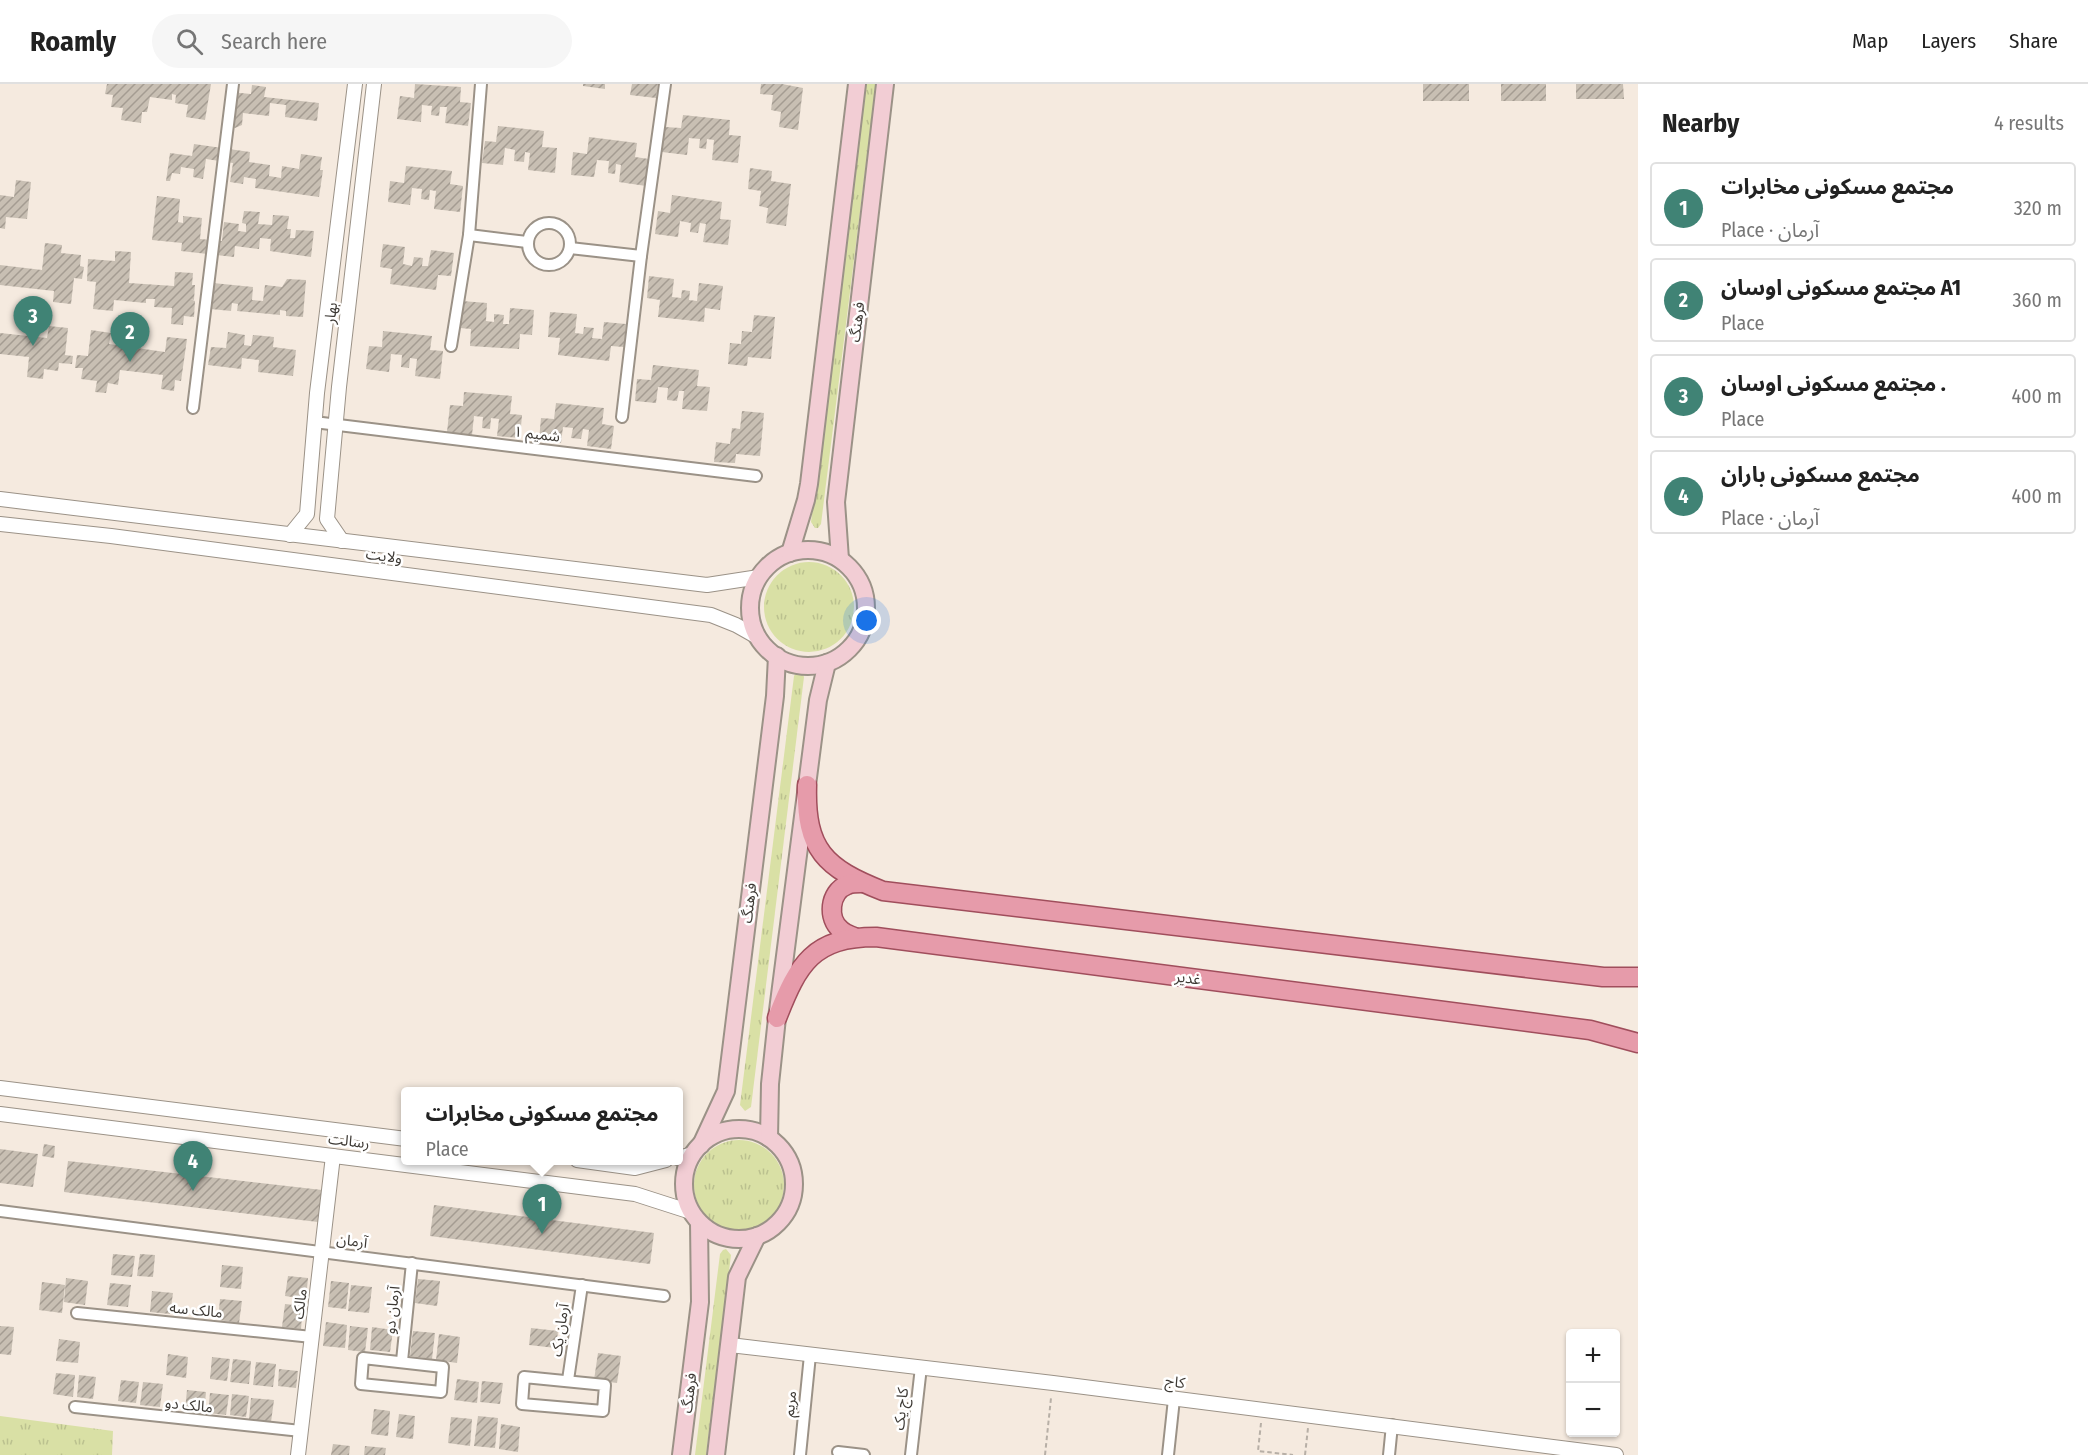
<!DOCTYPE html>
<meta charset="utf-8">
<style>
body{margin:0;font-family:"Fira Sans Condensed","Noto Sans Arabic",sans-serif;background:#f6f6f6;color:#222}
.controls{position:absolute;right:18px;bottom:18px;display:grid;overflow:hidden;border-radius:6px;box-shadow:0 2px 4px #0004}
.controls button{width:54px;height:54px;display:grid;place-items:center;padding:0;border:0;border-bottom:2px solid #e0e0e0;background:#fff;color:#222;font:30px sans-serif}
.you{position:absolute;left:867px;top:537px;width:21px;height:21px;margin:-15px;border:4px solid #fff;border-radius:50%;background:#1a73e8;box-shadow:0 0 0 9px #1a73e833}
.badge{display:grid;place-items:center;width:39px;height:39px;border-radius:50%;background:#408375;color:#fff;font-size:20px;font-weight:700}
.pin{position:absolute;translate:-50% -50px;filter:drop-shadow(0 2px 3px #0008)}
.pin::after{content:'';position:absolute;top:32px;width:21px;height:18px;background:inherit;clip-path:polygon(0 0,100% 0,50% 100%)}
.popup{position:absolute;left:401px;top:1003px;width:282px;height:78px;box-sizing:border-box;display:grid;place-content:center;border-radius:6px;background:#fff;filter:drop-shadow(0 2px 4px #0005);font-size:20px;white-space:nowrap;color:#767676}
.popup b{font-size:22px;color:#222}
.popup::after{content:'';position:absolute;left:50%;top:100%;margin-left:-12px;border:12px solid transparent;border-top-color:#fff}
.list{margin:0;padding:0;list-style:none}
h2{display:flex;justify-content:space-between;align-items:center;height:78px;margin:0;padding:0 24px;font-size:26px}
h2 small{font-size:20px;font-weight:400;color:#767676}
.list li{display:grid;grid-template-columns:39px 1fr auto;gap:18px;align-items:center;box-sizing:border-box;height:84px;margin:0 12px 12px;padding:0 12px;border:2px solid #e0e0e0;border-radius:6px}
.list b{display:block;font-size:22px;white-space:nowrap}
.list p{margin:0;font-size:20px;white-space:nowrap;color:#767676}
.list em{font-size:20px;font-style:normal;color:#767676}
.icon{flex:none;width:33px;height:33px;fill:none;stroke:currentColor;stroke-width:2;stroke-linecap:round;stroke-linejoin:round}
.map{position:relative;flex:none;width:1638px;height:1371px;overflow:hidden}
header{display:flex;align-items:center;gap:36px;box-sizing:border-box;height:84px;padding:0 30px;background:#fff;border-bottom:2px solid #e0e0e0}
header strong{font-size:28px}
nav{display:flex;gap:33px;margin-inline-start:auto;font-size:21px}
.search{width:420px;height:54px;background:#f6f6f6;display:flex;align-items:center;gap:15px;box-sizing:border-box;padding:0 21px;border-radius:33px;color:#767676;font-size:22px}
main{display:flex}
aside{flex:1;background:#fff}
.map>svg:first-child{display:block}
.grass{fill:url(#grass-tufts)}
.building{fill:url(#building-hatch)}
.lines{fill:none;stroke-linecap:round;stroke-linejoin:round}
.minor-casing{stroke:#9b9287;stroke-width:14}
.tertiary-casing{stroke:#9b9287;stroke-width:16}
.secondary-casing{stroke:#9b9287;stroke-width:20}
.primary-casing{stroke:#a04e5c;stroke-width:21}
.path{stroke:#b7afa6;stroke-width:2;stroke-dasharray:4.5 3;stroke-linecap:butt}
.minor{stroke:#fff;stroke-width:10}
.tertiary{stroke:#fff;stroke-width:14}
.secondary{stroke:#f2cdd4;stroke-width:16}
.primary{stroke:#e69baa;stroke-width:18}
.labels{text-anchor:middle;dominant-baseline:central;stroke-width:5;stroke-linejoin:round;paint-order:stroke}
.street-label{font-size:15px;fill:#3d3934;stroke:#fff}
</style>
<header>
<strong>Roamly</strong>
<div class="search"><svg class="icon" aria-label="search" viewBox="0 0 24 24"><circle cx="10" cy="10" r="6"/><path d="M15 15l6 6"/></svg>Search here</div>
<nav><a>Map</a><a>Layers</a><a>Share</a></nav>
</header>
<main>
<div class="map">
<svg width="1638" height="1371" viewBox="0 0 1638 1371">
<defs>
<pattern id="grass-tufts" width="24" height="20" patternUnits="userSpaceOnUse" patternTransform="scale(1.5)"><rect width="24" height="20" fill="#d9e0a5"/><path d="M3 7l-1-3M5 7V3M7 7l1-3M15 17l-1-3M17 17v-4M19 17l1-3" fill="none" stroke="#bbc18f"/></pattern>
<pattern id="building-hatch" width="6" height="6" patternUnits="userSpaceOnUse" patternTransform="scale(1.5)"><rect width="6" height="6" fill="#c8bfb3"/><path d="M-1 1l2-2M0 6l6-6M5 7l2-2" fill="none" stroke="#a49c92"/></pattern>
</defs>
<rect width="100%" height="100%" fill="#f5eadf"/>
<g class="grass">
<polygon points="865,0 876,0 821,440 818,444 815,444 811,438"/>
<circle cx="809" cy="523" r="45"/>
<polygon points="797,587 802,588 804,593 751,1023 745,1027 740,1021 794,592"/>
<circle cx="739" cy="1101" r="45"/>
<polygon points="726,1165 731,1171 706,1371 695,1371 720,1170 723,1166"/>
<polygon points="0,1332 113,1347 112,1371 0,1371"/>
</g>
<g class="building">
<polygon points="107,0 211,0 205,36 186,33 188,21 175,19 176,11 172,10 172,16 150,13 147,28 142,28 141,39 121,36 123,24 111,23 113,11 105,10"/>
<polygon points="415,0 461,3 460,18 471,19 468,42 445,39 447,23 440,23 439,32 431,31 432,22 422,21 421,38 397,35 400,12 414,14"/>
<polygon points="583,0 605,0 605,5 583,2"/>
<polygon points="632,0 658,0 656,14 630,11"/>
<polygon points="761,0 782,0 803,4 798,46 779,43 781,28 771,26 773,11 760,10"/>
<rect x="1423" y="0" width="46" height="17"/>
<rect x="1501" y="0" width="45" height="17"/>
<polygon points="1576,0 1623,0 1624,15 1576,15"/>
<polygon points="252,1 266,3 264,13 319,19 317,37 285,33 286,21 270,19 269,32 243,29 242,41 235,44 227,40 230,8 251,10"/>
<polygon points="683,31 730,36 729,51 741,52 738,79 712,76 714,56 707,55 706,65 699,64 700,55 689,54 687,71 662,68 665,43 681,44"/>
<polygon points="498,42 544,47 542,63 557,64 555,89 528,86 530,69 525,68 524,78 514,77 515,66 505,64 503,81 482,79 485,57 496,58"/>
<polygon points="589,53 637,59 635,73 649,75 646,102 619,98 621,81 616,80 615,90 608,89 609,77 597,76 594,93 571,91 573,68 587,70"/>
<polygon points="194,60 250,68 249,78 270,81 269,92 281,94 282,82 299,85 301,70 322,73 320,86 323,86 319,113 255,104 256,95 244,93 243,100 230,98 233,79 206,75 203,95 193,93 194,85 181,83 180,90 172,89 170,97 166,97 170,69 192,72"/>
<polygon points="406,82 452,87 450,100 463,102 460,128 434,125 436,107 430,106 429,116 421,115 422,105 412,104 410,121 388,118 390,97 404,99"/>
<polygon points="750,84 772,87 771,97 791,100 786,142 766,139 768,124 759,122 761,107 748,105"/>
<polygon points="16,96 31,98 27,135 6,133 5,145 0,144 0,111 14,113"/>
<polygon points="672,111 722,118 720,135 731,136 728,161 703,158 706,140 700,139 698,149 690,148 691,139 680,137 678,153 655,150 658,127 670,129"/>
<polygon points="157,112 180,115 178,138 183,139 183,132 202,134 200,155 222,157 224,138 239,140 238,147 246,148 246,140 242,139 244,127 260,128 258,140 272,141 273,131 289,132 287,145 291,145 290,154 295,154 296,146 314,147 311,173 270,167 271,155 260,154 259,165 235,162 234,173 181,167 182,159 152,156"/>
<polygon points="45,159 62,161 61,169 81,171 80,182 84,183 82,195 74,194 71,220 53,218 54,207 0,201 0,181 42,186"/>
<polygon points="383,160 405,163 403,180 412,182 414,173 423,174 422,182 428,182 431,166 454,169 451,192 438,191 436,206 390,200 392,185 380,183"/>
<polygon points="115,167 131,168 129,199 174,202 175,188 193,189 192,201 195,201 194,216 190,215 195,217 194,233 184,232 183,241 171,240 172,224 154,223 155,215 146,215 146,219 114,216 113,227 93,225 96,198 87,197 88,175 115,177"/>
<polygon points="649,192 674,195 672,213 681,214 682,206 690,207 689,216 697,217 699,199 723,202 720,226 705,224 704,238 658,233 660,216 647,214"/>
<polygon points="287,195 306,196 303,233 286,232 286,227 280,226 280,231 237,227 238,220 232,219 231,227 211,225 213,199 253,203 252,216 263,217 265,201 282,203"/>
<polygon points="462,217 487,219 486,237 494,238 494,230 504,231 503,240 509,240 510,224 534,226 532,251 520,250 519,265 470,262 471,245 460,244"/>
<polygon points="550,228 577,230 575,249 583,250 584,243 594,244 592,254 602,255 604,238 626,240 624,263 611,262 609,277 558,271 560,254 548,253"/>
<polygon points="754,231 775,233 771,275 748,273 747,282 728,280 730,259 741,260 742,247 752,248"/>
<polygon points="49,242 68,244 65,271 73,272 72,280 59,279 58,287 44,285 43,295 27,293 29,273 0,270 0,249 47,254"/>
<polygon points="91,246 111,249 109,260 165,268 167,253 187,255 181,297 175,296 174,307 161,305 163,291 120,286 118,301 108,299 106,309 95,308 97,297 81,295 83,284 75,284 77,271 88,272"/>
<polygon points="383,247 432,252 430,266 443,267 440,295 415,292 417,275 410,274 409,284 401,283 402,271 391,270 389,288 366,285 369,262 382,263"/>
<polygon points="228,248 245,251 244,261 251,262 253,251 274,253 273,263 296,266 293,292 258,288 259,276 242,274 241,285 208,281 211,263 226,264"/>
<polygon points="653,281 699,286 697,302 710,303 707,327 682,325 684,307 679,307 677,317 667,316 668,304 658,303 656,319 635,317 637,295 651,296"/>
<polygon points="464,308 512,312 510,330 522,331 520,354 497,352 499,335 491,334 490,345 482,344 483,333 474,332 472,351 447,348 450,321 463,322"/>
<polygon points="556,319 604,324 602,340 614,342 611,365 587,362 589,346 583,345 581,355 571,354 573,344 563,343 561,359 539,356 541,334 554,335"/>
<polygon points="742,327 764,329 760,372 736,370 735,379 714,378 716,358 730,360 732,344 740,345"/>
<polygon points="44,1060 55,1062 54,1074 42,1072"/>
<polygon points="0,1065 38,1070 33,1103 0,1099"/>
<polygon points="68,1077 322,1106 318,1138 64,1108"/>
<polygon points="434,1121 654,1149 650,1180 430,1152"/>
<polygon points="113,1170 135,1172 132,1193 111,1191"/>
<polygon points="140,1170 155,1171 153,1193 137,1192"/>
<polygon points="222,1181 243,1183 241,1205 220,1203"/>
<polygon points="288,1192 308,1194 306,1215 285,1212"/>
<polygon points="66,1194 88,1197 85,1221 64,1218"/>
<polygon points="418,1195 440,1197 437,1222 415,1219"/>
<polygon points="331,1197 349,1199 346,1225 328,1223"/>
<polygon points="42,1198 65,1201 62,1229 39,1226"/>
<polygon points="110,1199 131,1201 128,1223 107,1221"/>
<polygon points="351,1201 372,1203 369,1229 348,1227"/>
<polygon points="152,1207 173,1209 170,1230 150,1228"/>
<polygon points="220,1215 242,1217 239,1239 218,1236"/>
<polygon points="285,1220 303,1222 301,1245 282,1243"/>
<polygon points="326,1238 347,1241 345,1264 323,1262"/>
<polygon points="0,1242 14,1243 11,1271 0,1270"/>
<polygon points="350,1242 368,1244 365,1268 348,1266"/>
<polygon points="372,1243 393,1246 390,1268 370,1266"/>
<polygon points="531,1244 558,1247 556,1264 529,1261"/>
<polygon points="413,1247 435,1249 432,1275 410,1272"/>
<polygon points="439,1250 460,1253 457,1279 436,1276"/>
<polygon points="59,1255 80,1258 78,1279 56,1277"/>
<polygon points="598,1269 621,1272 617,1299 594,1296"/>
<polygon points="168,1270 188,1273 186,1294 166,1291"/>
<polygon points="212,1273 230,1275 227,1297 210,1295"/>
<polygon points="233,1275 251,1277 249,1300 230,1298"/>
<polygon points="256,1278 276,1280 273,1303 253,1301"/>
<polygon points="279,1285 298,1287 296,1304 278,1302"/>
<polygon points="56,1289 75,1291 73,1313 53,1310"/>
<polygon points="79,1291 96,1293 93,1315 77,1313"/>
<polygon points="457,1295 479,1298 477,1319 454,1316"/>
<polygon points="121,1296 139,1298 136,1319 118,1317"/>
<polygon points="482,1297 503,1299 500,1320 480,1318"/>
<polygon points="143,1298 163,1300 160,1323 140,1321"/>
<polygon points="187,1306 206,1308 204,1329 185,1327"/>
<polygon points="210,1309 229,1311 226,1331 208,1329"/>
<polygon points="232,1310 249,1312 246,1333 230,1331"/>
<polygon points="251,1314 274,1316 271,1338 249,1335"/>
<polygon points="374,1325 390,1327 388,1352 371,1350"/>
<polygon points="399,1330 415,1332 413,1355 396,1353"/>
<polygon points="478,1332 498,1334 495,1364 474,1362"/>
<polygon points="451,1333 472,1335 470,1362 448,1359"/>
<polygon points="501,1340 520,1343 518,1368 499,1365"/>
<polygon points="333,1360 350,1362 349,1371 331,1371"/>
<polygon points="365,1362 386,1364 385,1371 364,1371"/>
</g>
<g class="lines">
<g class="minor-casing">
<g id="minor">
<circle cx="549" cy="160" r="21"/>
<polyline points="469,151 527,158"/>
<polyline points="570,164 641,172"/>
<polyline points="451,262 469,151 481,0"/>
<polyline points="193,324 233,0"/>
<polyline points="622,333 641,172 665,0"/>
<polyline points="314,338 756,392"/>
<polyline points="0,1127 664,1212"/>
<polyline points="77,1229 312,1253"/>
<polygon points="363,1274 443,1283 441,1308 361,1300"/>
<polyline points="402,1277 412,1179"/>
<polygon points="524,1293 605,1301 603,1327 522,1320"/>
<polyline points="568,1296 582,1201"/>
<polyline points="75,1323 301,1347"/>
<polyline points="838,1368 864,1371"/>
<polyline points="800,1371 810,1271"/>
<polyline points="911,1371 921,1283"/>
<polyline points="1168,1371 1174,1315"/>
<polyline points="1389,1371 1392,1341"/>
</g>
</g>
<g class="tertiary-casing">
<g id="tertiary">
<polyline points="0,415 707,501 759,493"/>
<polyline points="0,440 111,452 711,531 736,541 759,554"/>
<polyline points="290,451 307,430 317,309 355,0"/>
<polyline points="342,457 327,435 339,303 374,0"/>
<polyline points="0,1004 406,1055"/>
<polyline points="0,1030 635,1110 691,1128"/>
<polyline points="678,1074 693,1070"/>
<polyline points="577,1076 635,1084 666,1076"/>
<polyline points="730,1261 1053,1299 1616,1371"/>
<polyline points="298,1371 333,1072"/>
</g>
</g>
<g class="secondary-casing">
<g id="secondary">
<circle cx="808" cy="524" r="58"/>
<polyline points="790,469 806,416 809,400 857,0"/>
<polyline points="840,475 836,418 885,0"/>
<circle cx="739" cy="1100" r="55"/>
<polyline points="769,1054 770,1000 777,934 818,616 827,579"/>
<polyline points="701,1061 726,1007 775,612 777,572"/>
<polyline points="681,1371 700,1218 699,1139"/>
<polyline points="716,1371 737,1193 757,1152"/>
</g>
</g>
<g class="primary-casing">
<g id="primary">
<path d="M807 701C805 766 825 784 883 807L1603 893H1638"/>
<path d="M854 853C850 851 845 850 841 846 827 835 829 808 847 801 851 799 857 799 861 799"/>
<path d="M777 934C798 880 813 853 876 853L1590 946 1638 959"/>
</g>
</g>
<g class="path">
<polyline points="1261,1339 1258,1367 1293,1371"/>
<polyline points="1045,1371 1051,1314"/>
<polyline points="1305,1371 1308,1344"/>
</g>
<use href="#minor" class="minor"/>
<use href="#tertiary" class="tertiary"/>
<use href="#secondary" class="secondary"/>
<use href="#primary" class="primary"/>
</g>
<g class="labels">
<g class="street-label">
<text transform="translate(331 229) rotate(-83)">بهار</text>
<text transform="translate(857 238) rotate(-83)">فرهنگ</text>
<text transform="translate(537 350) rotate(7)">شمیم ۱</text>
<text transform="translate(384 472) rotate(8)">ولایت</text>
<text transform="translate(749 819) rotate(-83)">فرهنگ</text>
<text transform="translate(1188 894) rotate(7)">غدیر</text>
<text transform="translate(349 1057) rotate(7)">رسالت</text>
<text transform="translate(352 1157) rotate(7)">آرمان</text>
<text transform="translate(300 1220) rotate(-83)">مالک</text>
<text transform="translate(196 1226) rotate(6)">مالک سه</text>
<text transform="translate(392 1226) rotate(-84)">آرمان دو</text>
<text transform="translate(560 1246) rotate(-82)">آرمان یک</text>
<text transform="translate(1175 1298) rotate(7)">کاج</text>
<text transform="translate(689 1309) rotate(-83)">فرهنگ</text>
<text transform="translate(790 1320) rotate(-84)">مریم</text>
<text transform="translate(189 1321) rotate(6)">مالک دو</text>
<text transform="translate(901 1325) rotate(-84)">کاج یک</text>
</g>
</g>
</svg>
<div class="controls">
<button>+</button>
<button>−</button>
</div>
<div class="you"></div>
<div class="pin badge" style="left:542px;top:1150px">1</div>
<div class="popup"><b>مجتمع مسکونی مخابرات</b>Place</div>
<div class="pin badge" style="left:130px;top:278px">2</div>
<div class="pin badge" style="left:33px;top:262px">3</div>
<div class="pin badge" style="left:193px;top:1107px">4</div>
</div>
<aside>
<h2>Nearby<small>4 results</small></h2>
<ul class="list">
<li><span class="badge">1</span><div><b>مجتمع مسکونی مخابرات</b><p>Place · آرمان</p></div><em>320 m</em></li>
<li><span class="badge">2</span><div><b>مجتمع مسکونی اوسان A1</b><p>Place</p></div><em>360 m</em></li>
<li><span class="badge">3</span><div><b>مجتمع مسکونی اوسان .</b><p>Place</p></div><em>400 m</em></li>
<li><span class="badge">4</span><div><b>مجتمع مسکونی باران</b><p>Place · آرمان</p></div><em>400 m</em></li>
</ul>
</aside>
</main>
